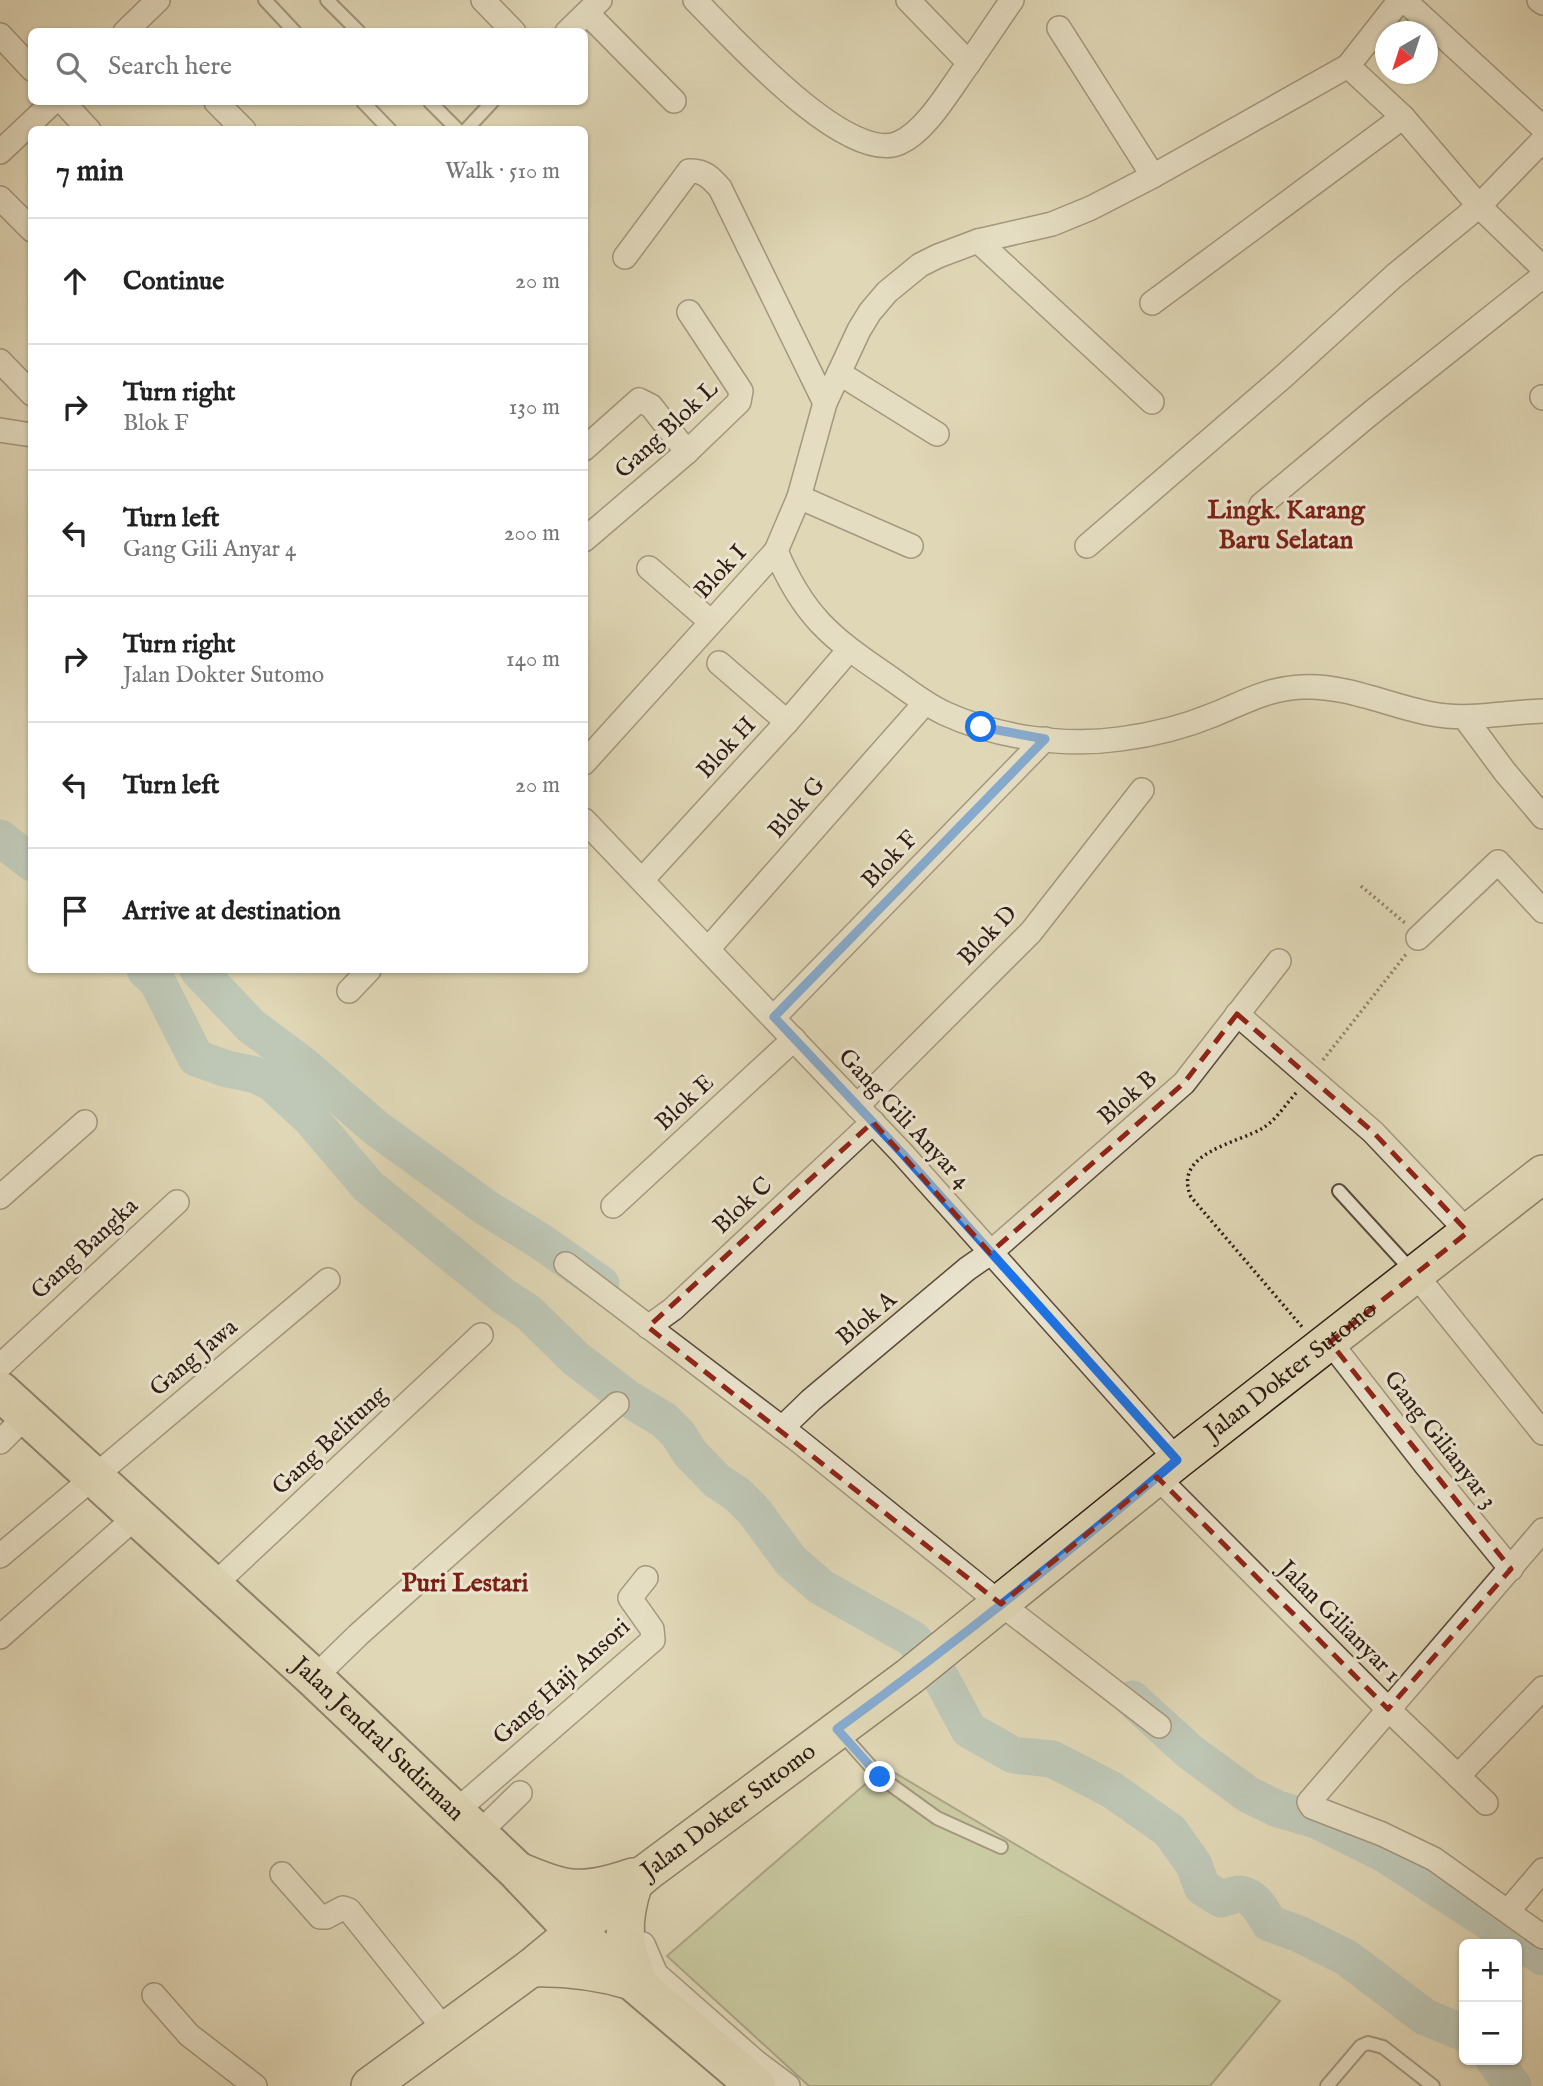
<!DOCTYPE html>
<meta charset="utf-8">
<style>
body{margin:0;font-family:"IM FELL English",serif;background:#f6f6f6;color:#222}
.controls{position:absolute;right:21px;bottom:21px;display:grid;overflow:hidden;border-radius:10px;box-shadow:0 2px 5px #0004}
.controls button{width:63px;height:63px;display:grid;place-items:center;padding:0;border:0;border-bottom:2px solid #e0e0e0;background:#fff;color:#222;font:35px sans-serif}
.compass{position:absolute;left:1375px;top:21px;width:63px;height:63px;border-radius:50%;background:#fff;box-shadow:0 2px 5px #0004;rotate:219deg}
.stop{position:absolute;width:21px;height:21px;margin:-16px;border:5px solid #1a73e8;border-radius:50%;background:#fff}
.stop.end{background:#1a73e8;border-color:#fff;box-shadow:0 2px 7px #0008}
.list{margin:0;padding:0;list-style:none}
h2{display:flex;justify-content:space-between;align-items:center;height:91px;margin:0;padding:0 28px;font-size:30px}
h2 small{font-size:23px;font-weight:400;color:#767676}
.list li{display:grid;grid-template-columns:46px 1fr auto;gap:21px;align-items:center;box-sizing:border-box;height:126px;padding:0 28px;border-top:2px solid #e0e0e0}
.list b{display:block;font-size:26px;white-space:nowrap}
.list p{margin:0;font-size:23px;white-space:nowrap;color:#767676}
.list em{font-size:23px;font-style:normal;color:#767676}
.icon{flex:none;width:38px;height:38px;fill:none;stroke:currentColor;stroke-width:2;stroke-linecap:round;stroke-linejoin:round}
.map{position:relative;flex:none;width:1543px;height:2086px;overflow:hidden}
.search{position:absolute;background:#fff;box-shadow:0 2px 5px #0004;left:28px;top:28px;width:560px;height:77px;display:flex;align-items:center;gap:18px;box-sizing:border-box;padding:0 24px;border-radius:10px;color:#767676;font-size:26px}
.panel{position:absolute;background:#fff;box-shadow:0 2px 5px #0004;left:28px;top:126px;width:560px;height:847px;border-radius:10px}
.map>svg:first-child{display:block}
.green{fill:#b1be8e;stroke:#706c51;stroke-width:2}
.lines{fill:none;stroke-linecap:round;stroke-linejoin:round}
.river{stroke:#98b7b8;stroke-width:37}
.lane-casing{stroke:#5b4a3c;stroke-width:16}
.street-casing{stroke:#5b4a3c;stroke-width:26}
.primary-casing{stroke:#2f1b14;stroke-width:40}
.highway-casing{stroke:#2f1b14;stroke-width:42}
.path{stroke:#2f1b14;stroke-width:3.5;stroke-dasharray:2 3.5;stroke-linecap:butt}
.lane{stroke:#ebe5d0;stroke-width:12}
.street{stroke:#ebe5d0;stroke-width:23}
.primary{stroke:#e0d7b6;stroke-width:37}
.highway{stroke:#e0d7b6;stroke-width:38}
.route{stroke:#1a73e8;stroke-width:9}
.marked{fill:none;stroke:#8f2418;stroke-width:5;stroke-dasharray:14 9;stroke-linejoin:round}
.labels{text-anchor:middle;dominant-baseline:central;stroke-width:6;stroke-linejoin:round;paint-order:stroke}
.street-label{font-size:24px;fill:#2f1b14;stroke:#ebe5d0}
.neighbourhood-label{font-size:26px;font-weight:bold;fill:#7a1f14;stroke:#ebe5d0}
</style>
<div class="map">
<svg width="1543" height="2086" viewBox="0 0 1543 2086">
<rect width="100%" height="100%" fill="#e0d7b6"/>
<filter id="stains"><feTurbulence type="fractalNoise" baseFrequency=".00286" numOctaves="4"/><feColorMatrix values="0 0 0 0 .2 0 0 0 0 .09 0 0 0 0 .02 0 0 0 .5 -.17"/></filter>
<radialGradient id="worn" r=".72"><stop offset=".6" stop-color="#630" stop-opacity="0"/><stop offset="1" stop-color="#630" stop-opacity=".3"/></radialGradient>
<polygon class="green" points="885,1767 1280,2001 1210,2086 809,2086 667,1956"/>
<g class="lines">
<g class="river">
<polyline points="0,838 32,863"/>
<path d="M145 970 157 981 196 1058 227 1069 256 1075 272 1083 311 1119 368 1186 502 1295 529 1313 575 1358 627 1398 664 1420 678 1434 690 1453 717 1481 737 1494 754 1511 791 1561 821 1587 913 1639 936 1669 969 1730 1013 1755 1052 1759 1112 1790 1170 1831 1194 1865 1202 1887 1221 1899C1226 1898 1234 1894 1239 1894 1254 1895 1263 1912 1269 1923L1299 1934 1347 1958 1425 2017 1464 2033"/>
<polyline points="198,970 251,1026 301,1063 376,1128 488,1209 543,1243 601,1284"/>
<polyline points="1132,1699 1190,1752 1249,1795 1278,1809 1316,1820 1386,1855 1543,1957"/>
<polyline points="1494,2060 1513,2086"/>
</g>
<g class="lane-casing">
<g id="lane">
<polyline points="265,0 295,32"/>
<polyline points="327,0 359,32"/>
<polyline points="363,102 390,130"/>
<polyline points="430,102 458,130"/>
<polyline points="466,130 492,102"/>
<polyline points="1339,1191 1412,1271"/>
<polyline points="841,1733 880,1777 937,1818 1001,1847"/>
<polyline points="1327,2086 1361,2046 1368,2043 1383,2047 1433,2086"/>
</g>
</g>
<g class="street-casing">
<g id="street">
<polyline points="483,0 514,32"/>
<path d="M695 0C730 35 847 166 899 143 927 131 951 87 969 63"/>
<polyline points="908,0 969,63 1012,0"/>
<polyline points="1404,0 1543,128"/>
<polyline points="1539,0 1543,3"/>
<polyline points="587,13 674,101"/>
<polyline points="1059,28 1153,176"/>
<polyline points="125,32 158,0"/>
<polyline points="567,32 600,0"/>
<polyline points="0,35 32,69"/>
<polyline points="1348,66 1403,117 1479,206 1543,268"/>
<polyline points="63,102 89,130"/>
<polyline points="216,102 244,130"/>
<polyline points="0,152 53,102"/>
<polyline points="0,198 32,230"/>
<polyline points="978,241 1152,402"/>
<path d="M625 257 689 171C704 170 711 178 720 188L825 403"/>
<polyline points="1152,303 1403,117"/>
<polyline points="0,361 32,394"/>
<polyline points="839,373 937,434"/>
<polyline points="1542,397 1543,398"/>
<polyline points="0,430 32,435"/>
<polyline points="584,449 639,400 651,406 687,452"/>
<polyline points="799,497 911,546"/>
<polyline points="1261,505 1371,413 1543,276"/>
<polyline points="584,540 687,452 739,402 741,391 689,312"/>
<polyline points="1087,546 1284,376 1394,276 1479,206 1543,140"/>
<path d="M776 551C803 615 830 637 886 675 905 688 923 703 944 713 996 737 1063 747 1120 739 1151 735 1184 727 1213 715 1243 703 1268 688 1303 687 1346 685 1390 706 1432 714 1469 721 1506 712 1543 711"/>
<polyline points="649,568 711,622"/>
<polyline points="719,663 787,722"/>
<polyline points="1465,718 1505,772 1543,817"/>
<polyline points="584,763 776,551 799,497 825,403 859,330 870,312 887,292 920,265 938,256 978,241 1052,224 1091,208 1153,176 1348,66 1400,0"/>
<polyline points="584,820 901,1152 1177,1460"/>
<polyline points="642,880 787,722 849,650"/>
<polyline points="1418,938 1498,862 1543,911"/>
<polyline points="708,949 925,703"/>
<polyline points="349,991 369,970"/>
<polyline points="1237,1014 1373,1132 1468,1232"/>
<polyline points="774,1017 1045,739"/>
<polyline points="857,1106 1031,932 1142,790"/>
<polyline points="0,1197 85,1122"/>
<polyline points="613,1206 794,1039"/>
<polyline points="566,1264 799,1441 1001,1604 1159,1726"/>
<polyline points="1416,1275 1543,1433"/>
<polyline points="648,1327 673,1309 873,1122"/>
<polyline points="1330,1342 1425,1464 1511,1569"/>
<polyline points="0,1366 177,1202"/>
<polyline points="782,1428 811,1400 967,1269 990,1253 1184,1083 1279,961"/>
<polyline points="0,1442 27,1415"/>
<polyline points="1157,1477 1388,1709 1486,1803"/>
<polyline points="1543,1530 1309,1802 1312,1807 1382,1834 1434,1859 1543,1937"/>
<polyline points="0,1556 328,1280"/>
<polyline points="214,1585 481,1335"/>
<polyline points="0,1637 137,1516"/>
<polyline points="314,1678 358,1635 617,1404"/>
<polyline points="1458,1776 1543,1688"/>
<polyline points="455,1812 653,1640 652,1629 630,1598 646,1578"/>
<polyline points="478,1834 520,1793"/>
<polyline points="282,1874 320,1917 326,1917 343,1908 349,1910 445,2030"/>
<polyline points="1508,1911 1543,1870"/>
<polyline points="628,1946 643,1944 656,1974 756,2062 788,2086"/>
<polyline points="154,1995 189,2035 255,2086"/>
</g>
</g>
<g class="primary-casing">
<g id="primary">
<path d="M516 1870C566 1891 581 1895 633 1877"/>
<path d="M634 1883C620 1923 623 1949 641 1988"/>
<path d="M531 1968C567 1967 598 1971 632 1981"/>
<path id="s1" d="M370 2086 531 1968 647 1872 910 1676 1177 1460 1543 1174"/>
</g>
</g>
<g class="highway-casing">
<g id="highway">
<path id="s2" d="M0 1391 314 1678 516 1870 574 1931 756 2086"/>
</g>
</g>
<g class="path">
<polyline points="1361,886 1405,923"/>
<polyline points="1323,1060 1407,953"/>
<path d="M1296 1093C1286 1104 1276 1120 1263 1128 1236 1144 1172 1153 1191 1197L1303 1328"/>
</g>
<use href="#lane" class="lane"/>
<use href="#street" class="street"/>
<use href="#primary" class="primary"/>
<use href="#highway" class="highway"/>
</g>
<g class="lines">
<path class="route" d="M880 1777 837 1729C954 1644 1067 1554 1177 1460L901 1152 774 1017 1045 739 981 727"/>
</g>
<path d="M0 0H1543V2086H0ZM1237 1014 1373 1132 1468 1232 1330 1342 1511 1569 1388 1709 1157 1477 1001 1604 648 1327 873 1122 990 1253 1184 1083Z" fill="#e0d7b6" fill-opacity=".55" fill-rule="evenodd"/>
<path class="marked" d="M1237 1014 1373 1132 1468 1232 1330 1342 1511 1569 1388 1709 1157 1477 1001 1604 648 1327 873 1122 990 1253 1184 1083Z"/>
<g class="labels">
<g class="street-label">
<text transform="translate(667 430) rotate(-43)">Gang Blok L</text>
<text transform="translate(721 572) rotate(-47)">Blok I</text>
<text transform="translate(727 748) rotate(-47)">Blok H</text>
<text transform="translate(797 808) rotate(-49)">Blok G</text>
<text transform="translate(890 860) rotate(-46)">Blok F</text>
<text transform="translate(988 936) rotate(-46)">Blok D</text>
<text transform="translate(1128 1098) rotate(-41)">Blok B</text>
<text transform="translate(685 1103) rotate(-43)">Blok E</text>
<text transform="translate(904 1119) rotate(47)">Gang Gili Anyar 4</text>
<text transform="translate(743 1206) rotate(-43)">Blok C</text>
<text transform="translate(85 1249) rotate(-43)">Gang Bangka</text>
<text transform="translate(867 1319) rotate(-40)">Blok A</text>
<text transform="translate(194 1358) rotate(-40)">Gang Jawa</text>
<text stroke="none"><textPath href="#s1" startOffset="1166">Jalan Dokter Sutomo</textPath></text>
<text transform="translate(1440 1440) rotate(52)">Gang Gilianyar 3</text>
<text transform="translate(330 1441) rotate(-43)">Gang Belitung</text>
<text transform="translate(1339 1622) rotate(45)">Jalan Gilianyar 1</text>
<text transform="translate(562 1682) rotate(-42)">Gang Haji Ansori</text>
<text stroke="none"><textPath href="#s2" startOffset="514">Jalan Jendral Sudirman</textPath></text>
<text stroke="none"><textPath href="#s1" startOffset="452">Jalan Dokter Sutomo</textPath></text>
</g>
<g class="neighbourhood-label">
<text x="1286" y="510">Lingk. Karang<tspan x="1286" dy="30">Baru Selatan</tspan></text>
<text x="465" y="1583">Puri Lestari</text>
</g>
</g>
<rect width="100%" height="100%" filter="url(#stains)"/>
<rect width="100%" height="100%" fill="url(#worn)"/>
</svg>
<div class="controls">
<button>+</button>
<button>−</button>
</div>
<svg class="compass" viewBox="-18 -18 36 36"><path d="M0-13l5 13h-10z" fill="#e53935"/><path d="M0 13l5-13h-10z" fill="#767676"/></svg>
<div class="stop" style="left:981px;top:727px"></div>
<div class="stop end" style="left:880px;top:1777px"></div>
<div class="search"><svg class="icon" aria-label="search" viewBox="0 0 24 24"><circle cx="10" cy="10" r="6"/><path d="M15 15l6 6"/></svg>Search here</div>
<section class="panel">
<h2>7 min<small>Walk · 510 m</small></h2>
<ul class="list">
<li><svg class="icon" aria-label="ahead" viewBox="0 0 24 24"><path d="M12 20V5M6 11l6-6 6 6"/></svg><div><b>Continue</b></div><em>20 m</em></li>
<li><svg class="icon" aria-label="right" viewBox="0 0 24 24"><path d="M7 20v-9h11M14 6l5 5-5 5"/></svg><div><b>Turn right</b><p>Blok F</p></div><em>130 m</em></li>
<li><svg class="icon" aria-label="left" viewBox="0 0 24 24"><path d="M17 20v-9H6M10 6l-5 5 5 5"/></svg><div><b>Turn left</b><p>Gang Gili Anyar 4</p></div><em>200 m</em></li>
<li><svg class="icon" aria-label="right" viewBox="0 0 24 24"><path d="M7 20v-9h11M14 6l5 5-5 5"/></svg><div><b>Turn right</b><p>Jalan Dokter Sutomo</p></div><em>140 m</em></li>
<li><svg class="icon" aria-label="left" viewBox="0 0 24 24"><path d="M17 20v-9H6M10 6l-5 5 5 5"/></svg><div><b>Turn left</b></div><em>20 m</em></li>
<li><svg class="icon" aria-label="arrive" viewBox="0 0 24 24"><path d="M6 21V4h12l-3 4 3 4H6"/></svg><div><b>Arrive at destination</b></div></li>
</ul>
</section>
</div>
